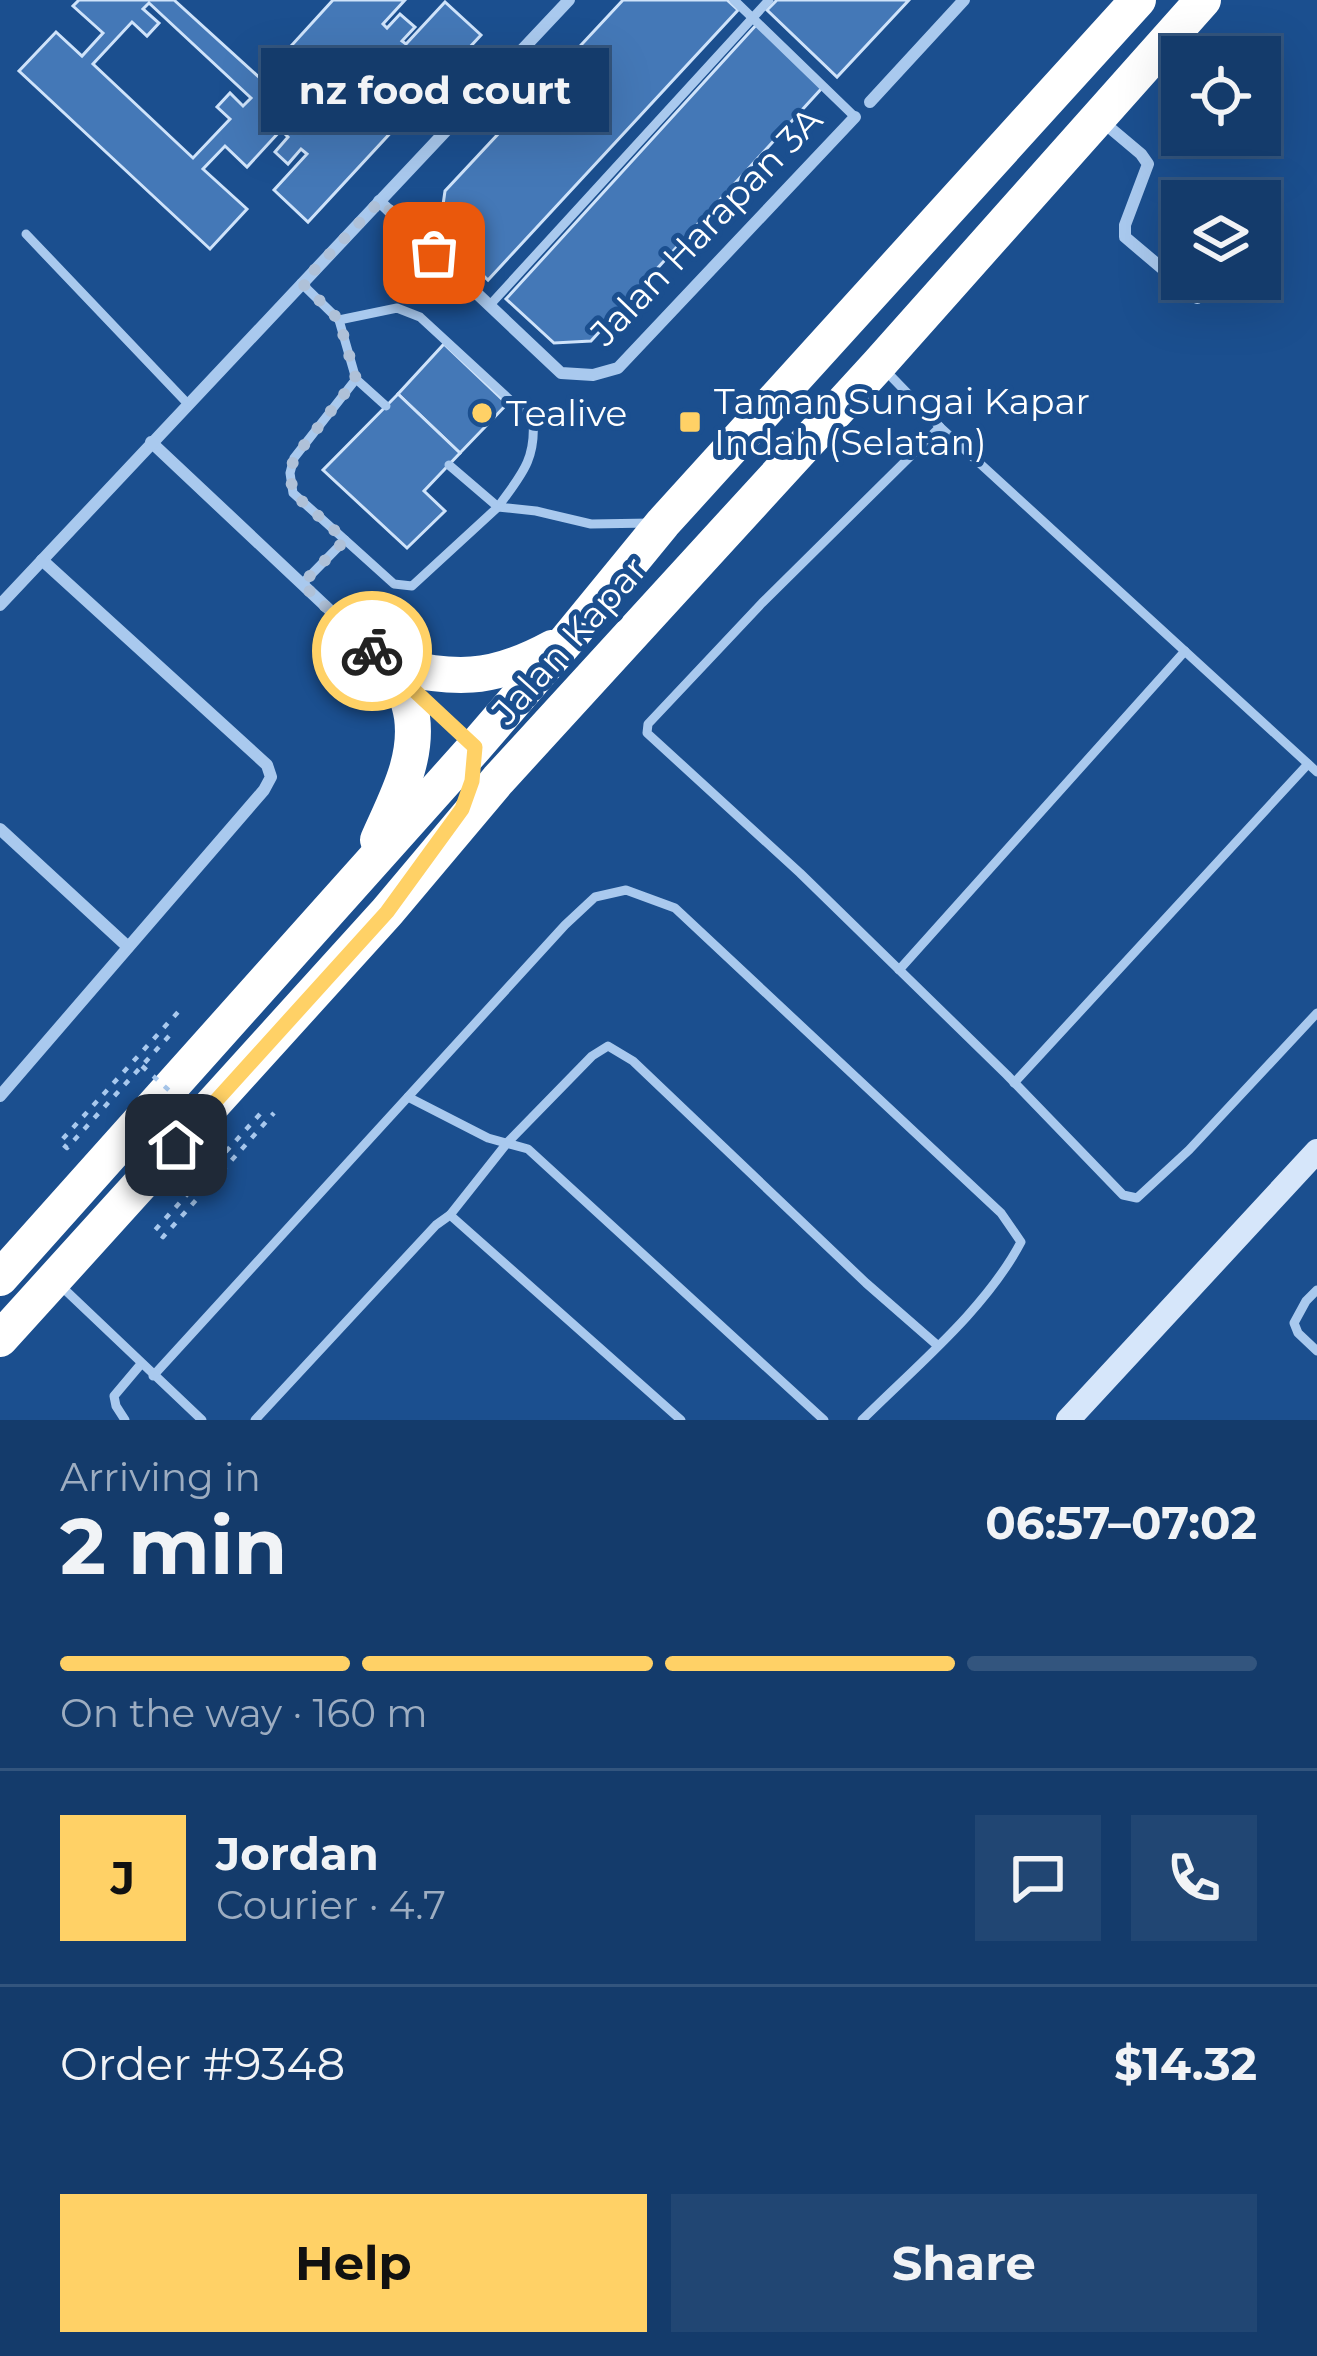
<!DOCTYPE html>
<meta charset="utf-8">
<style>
:root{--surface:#143b6b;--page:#214673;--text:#f1f3f6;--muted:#9dadc1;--line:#33557e;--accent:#ffd166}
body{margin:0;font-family:Montserrat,sans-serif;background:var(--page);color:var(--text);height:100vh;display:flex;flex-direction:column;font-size:45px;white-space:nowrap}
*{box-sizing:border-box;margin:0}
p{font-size:39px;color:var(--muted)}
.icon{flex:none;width:66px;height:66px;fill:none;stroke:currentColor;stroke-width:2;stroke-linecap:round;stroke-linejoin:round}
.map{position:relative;height:1420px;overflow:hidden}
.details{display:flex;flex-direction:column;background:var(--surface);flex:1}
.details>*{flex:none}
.controls{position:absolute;left:1161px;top:36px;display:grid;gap:24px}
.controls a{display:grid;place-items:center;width:120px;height:120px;border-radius:0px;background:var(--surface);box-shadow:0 12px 48px #0002,0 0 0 3px var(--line);font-size:60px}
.pin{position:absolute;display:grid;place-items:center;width:102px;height:102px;color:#fff;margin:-51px;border-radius:24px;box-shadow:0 6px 18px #0006}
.courier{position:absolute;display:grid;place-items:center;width:120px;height:120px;margin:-60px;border:9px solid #ffd166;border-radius:50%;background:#fff;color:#222;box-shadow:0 3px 15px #0007}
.bubble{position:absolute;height:84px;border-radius:0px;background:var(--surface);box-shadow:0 12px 48px #0002,0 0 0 3px var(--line);font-size:39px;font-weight:700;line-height:84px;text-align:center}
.overview em{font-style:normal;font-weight:700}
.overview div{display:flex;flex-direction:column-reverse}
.overview{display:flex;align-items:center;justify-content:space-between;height:204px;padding:0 60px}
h1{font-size:78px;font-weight:700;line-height:90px}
.bar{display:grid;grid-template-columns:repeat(4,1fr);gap:18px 12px;align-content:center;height:144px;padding:0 60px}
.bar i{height:15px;border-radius:9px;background:var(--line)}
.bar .current{background:var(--accent)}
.bar p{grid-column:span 4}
.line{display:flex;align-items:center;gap:30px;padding:0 60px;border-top:3px solid var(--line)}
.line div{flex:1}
.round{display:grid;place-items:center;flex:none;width:126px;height:126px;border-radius:0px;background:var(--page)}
.button{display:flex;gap:24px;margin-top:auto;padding:24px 60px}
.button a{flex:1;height:138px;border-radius:0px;background:var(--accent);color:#111;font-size:48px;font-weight:700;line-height:138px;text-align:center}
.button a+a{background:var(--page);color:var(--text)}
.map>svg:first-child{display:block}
.building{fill:#4478b7;stroke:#cfe3fa;stroke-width:3;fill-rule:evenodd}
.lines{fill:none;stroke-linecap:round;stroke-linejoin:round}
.path{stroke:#a9c9ee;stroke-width:4.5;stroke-dasharray:6 9;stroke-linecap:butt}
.lane{stroke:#a9c9ee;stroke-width:9}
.street{stroke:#a9c9ee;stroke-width:12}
.secondary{stroke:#d6e6fa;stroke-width:24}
.highway{stroke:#fff;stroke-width:36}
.path-bridge{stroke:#a9c9ee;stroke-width:4.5;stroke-dasharray:6 9;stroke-linecap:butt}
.done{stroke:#afc1d8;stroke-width:12;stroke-dasharray:0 21.6}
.route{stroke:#ffd166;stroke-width:15}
.poi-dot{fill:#ffd166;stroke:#1b4f8f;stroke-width:4.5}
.labels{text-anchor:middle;stroke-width:10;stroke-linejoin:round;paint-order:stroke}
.street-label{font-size:36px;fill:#fff;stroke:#1b4f8f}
.poi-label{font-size:36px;fill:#fff;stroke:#1b4f8f;text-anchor:start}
</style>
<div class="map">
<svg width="1317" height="1420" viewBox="0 0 1317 1420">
<rect width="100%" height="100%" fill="#1b4f8f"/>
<g class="building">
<path d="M79,0H174L261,79L333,0H405L383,24L387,28L400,14L415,27L402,41L406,44L445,2L481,35L308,222L274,190L307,154L301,149L288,164L275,152L288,137L281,130L247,167L225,146L203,169L247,209L210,249L19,71L56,32L82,56L103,33L73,6ZM149,3L251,98L243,106L230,93L217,107L230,119L193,158L93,64L132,22L147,36L159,23L143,9Z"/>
<path d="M623,0H727L738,10L488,280L439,233L445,191Z"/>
<path d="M777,0H909L837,77L767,10Z"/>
<path d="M758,23L822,88L591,341L554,343L506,299Z"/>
<path d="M444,344L507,404L460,453L398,394Z"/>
<path d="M398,394L460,453L424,491L445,511L407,548L323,470Z"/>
</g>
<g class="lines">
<g class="path">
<path d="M169,1036L67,1148L60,1142L179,1011"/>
<path d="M260,1114L155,1230L163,1237L274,1113"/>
</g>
<g class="lane">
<path d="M734,0L855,117"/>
<path d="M26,234L187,403"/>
<path d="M301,283L339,320L397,308L420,317L533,421C536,461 520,476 498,507L536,511L591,524L651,523"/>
<path d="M489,306L769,0"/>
<path d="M339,320L356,379L294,458L290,473L293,493L394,584L412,586L498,507L449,465"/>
<path d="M883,368L940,427L1317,772"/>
<path d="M356,379L386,406"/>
<path d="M940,427L762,603L648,724L647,733L800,873L1007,1075L1123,1195L1137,1198L1189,1150L1317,1013"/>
<path d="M302,584L345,540"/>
<path d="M899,970L1185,651"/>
<path d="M1014,1083L1308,764"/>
<path d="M408,1097L488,1138L528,1149L824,1420"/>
<path d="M450,1215L507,1143L592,1056L608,1046L633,1061L866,1283L937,1345"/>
<path d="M62,1287L202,1420"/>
<path d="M1317,1290L1306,1301L1294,1323L1298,1333L1317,1351"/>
<path d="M153,1376L565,925L595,897L626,890L675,908L1001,1213L1021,1242C985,1310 916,1366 862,1420"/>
<path d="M125,1420L116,1406L114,1396L141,1364"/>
<path d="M255,1420L436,1225L450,1215L681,1420"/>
</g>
<g class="street">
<path d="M870,102L964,0"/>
<path d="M1103,122L1141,154L1148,164L1125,225V237L1197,298"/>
<path d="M379,201L561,373L593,375L618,368L855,117"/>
<path d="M151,442L386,663"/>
<path d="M0,605L569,0"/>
<path d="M418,694L473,745"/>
<path d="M0,829L128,947"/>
<path d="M0,1096L264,790L271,777L267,765L42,560"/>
</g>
<path class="secondary" d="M1068,1420L1317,1151"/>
<g class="highway">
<path d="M388,665C456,679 489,682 552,648"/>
<path d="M378,840C395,801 418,761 412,717C410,704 405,691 402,679"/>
<path d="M0,1278L475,747L568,639L663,523L1138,0"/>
<path d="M0,1339L387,912L498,780L879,364L1203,0"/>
</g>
<path class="path-bridge" d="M142,1066L231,1146"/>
</g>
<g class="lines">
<path class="done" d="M372,651L302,584L345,540L293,493L290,473L294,458L356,379L339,320L302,283L380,201L434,253"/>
<path class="route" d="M176,1145L387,912L462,809L472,781L475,747L372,651"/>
</g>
<g class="poi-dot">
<circle cx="482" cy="413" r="12"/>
<rect x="678" y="410" width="24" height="24" rx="6"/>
</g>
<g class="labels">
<g class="street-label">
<text transform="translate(706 226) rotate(-46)" y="13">Jalan Harapan 3A</text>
<text transform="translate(569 640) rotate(-48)" y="13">Jalan Kapar</text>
</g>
<g class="poi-label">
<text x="714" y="414">Taman Sungai Kapar<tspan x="714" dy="41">Indah (Selatan)</tspan></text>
<text x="506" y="426">Tealive</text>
</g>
</g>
</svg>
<div class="controls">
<a><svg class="icon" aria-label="locate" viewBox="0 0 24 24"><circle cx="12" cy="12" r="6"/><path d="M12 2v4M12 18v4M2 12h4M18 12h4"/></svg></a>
<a><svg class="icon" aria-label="layers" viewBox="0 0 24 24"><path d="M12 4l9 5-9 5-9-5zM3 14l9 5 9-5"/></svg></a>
</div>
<div class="pin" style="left:434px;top:253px;background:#ea580c"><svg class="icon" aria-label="bag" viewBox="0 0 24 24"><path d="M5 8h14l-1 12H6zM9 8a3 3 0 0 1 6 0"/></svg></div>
<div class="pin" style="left:176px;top:1145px;background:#1f2937"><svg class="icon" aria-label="home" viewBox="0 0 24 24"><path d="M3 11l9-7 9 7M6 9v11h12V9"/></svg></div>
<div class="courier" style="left:372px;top:651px"><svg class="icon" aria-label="bike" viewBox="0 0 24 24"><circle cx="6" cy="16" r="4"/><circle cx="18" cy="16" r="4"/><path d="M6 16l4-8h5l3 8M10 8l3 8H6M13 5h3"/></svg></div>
<div class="bubble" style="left:261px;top:48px;width:348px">nz food court</div>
</div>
<section class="details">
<div class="overview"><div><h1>2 min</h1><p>Arriving in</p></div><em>06:57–07:02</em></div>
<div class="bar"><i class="current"></i><i class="current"></i><i class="current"></i><i></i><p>On the way · 160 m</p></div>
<div class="line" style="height:216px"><b class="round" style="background:var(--accent);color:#111">J</b><div><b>Jordan</b><p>Courier · 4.7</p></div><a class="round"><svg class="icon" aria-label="chat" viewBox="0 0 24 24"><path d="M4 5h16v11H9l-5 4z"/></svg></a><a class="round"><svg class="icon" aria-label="phone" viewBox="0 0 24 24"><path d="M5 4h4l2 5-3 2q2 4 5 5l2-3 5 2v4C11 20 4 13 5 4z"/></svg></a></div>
<div class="line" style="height:156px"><div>Order #9348</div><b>$14.32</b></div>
<div class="button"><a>Help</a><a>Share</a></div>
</section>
